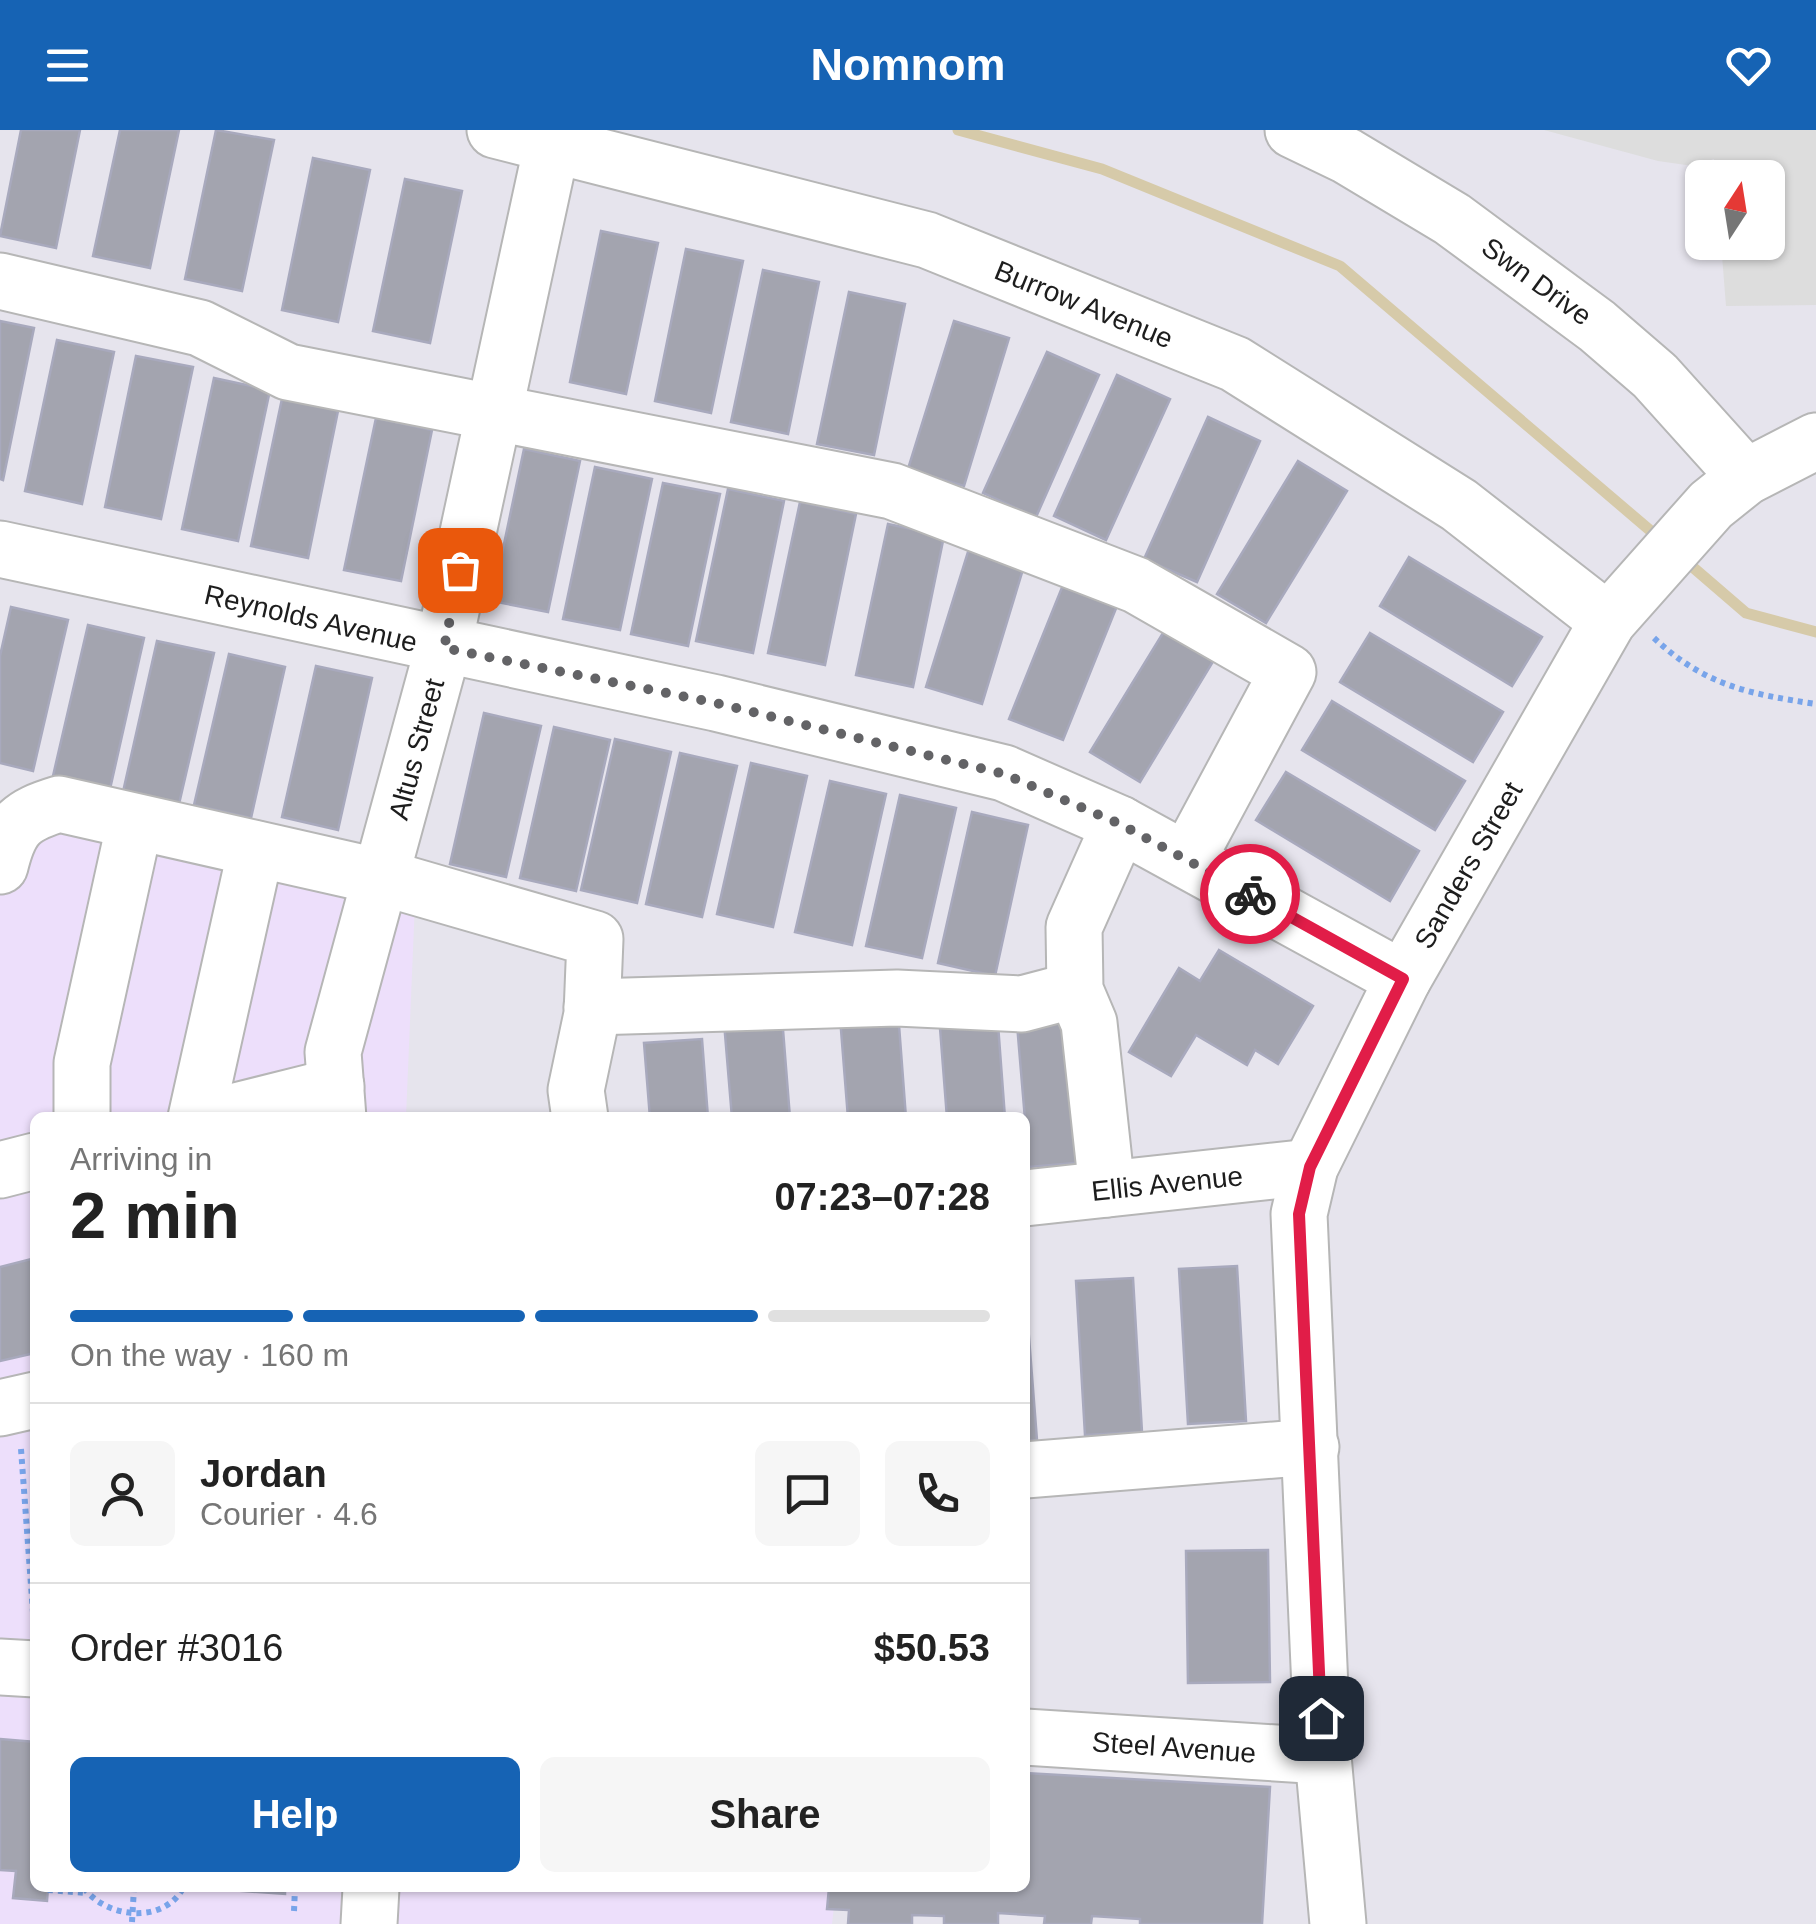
<!DOCTYPE html>
<meta charset="utf-8">
<style>
:root{--surface:#fff;--page:#f6f6f6;--text:#222;--muted:#767676;--line:#e0e0e0;--accent:#1663b4}
body{margin:0;font-family:Arial,sans-serif;background:var(--page);color:var(--text);height:100vh;display:flex;flex-direction:column;font-size:38px;white-space:nowrap}
*{box-sizing:border-box;margin:0}
p{font-size:32px;color:var(--muted)}
.icon{flex:none;width:55px;height:55px;fill:none;stroke:currentColor;stroke-width:2;stroke-linecap:round;stroke-linejoin:round}
.map{position:relative;flex:1;overflow:hidden}
.details{position:absolute;left:30px;top:982px;width:1000px;height:780px;display:flex;flex-direction:column;background:var(--surface);border-radius:15px;box-shadow:0 2px 8px #0004}
.details>*{flex:none}
.needle{width:65px;rotate:12deg}
.fabs{position:absolute;left:1685px;top:30px;display:grid;gap:20px}
.fabs a{display:grid;place-items:center;width:100px;height:100px;border-radius:15px;background:var(--surface);box-shadow:0 2px 8px #0004;font-size:50px}
.pin{position:absolute;display:grid;place-items:center;width:85px;height:85px;color:#fff;margin:-42px;border-radius:20px;box-shadow:0 5px 15px #0006}
.courier{position:absolute;display:grid;place-items:center;width:100px;height:100px;margin:-50px;border:8px solid #e11d48;border-radius:50%;background:#fff;color:#222;box-shadow:0 2px 12px #0007}
.headline em{font-style:normal;font-weight:700}
.headline div{display:flex;flex-direction:column-reverse}
.headline{display:flex;align-items:center;justify-content:space-between;height:170px;padding:0 40px}
h1{font-size:65px;font-weight:700;line-height:75px}
.bar{display:grid;grid-template-columns:repeat(4,1fr);gap:15px 10px;align-content:center;height:120px;padding:0 40px}
.bar i{height:12px;border-radius:8px;background:var(--line)}
.bar .selected{background:var(--accent)}
.bar p{grid-column:span 4}
.line{display:flex;align-items:center;gap:25px;padding:0 40px;border-top:2px solid var(--line)}
.line div{flex:1}
.round{display:grid;place-items:center;flex:none;width:105px;height:105px;border-radius:15px;background:var(--page)}
.cta{display:flex;gap:20px;margin-top:auto;padding:20px 40px}
.cta a{flex:1;height:115px;border-radius:15px;background:var(--accent);color:#fff;font-size:40px;font-weight:700;line-height:115px;text-align:center}
.cta a+a{background:var(--page);color:var(--text)}
header{display:flex;justify-content:space-between;align-items:center;height:130px;padding:0 40px;background:var(--accent);color:#fff;font-size:45px;font-weight:700}
.map>svg:first-child{display:block}
.education{fill:#eddffb}
.parking{fill:#ddd}
.lines{fill:none;stroke-linecap:round;stroke-linejoin:round}
.stream{stroke:#d6caa9;stroke-width:11}
.building{fill:#a3a4af;stroke:#a8a9bd;stroke-width:2.5}
.minor-casing{stroke:#b6b6b6;stroke-width:59}
.path{stroke:#78a4ea;stroke-width:6;stroke-dasharray:5 5;stroke-linecap:butt}
.minor{stroke:#fff;stroke-width:55}
.done{stroke:#636366;stroke-width:10;stroke-dasharray:0 18}
.route{stroke:#e11d48;stroke-width:12}
.labels{text-anchor:middle;stroke-width:9;stroke-linejoin:round;paint-order:stroke}
.street-label{font-size:28px;fill:#1d1d1d;stroke:#fff}
</style>
<header><svg class="icon" aria-label="menu" viewBox="0 0 24 24"><path d="M4 6h16M4 12h16M4 18h16"/></svg>Nomnom<svg class="icon" aria-label="heart" viewBox="0 0 24 24"><path d="M12 20l-8-8c-3-5 5-10 8-4 3-6 11-1 8 4z"/></svg></header>
<div class="map">
<svg width="1816" height="1794" viewBox="0 0 1816 1794">
<rect width="100%" height="100%" fill="#e6e4ed"/>
<path class="education" d="M0,691L415,772L406,987L35,988V1758H836L832,1794H0Z"/>
<path class="parking" d="M1544,0H1816V175L1726,176L1721,113L1768,112V48L1716,47L1714,29L1693,36L1658,31Z"/>
<g class="lines">
<g class="stream">
<path d="M958,0L1102,39L1340,136L1659,408"/>
<path d="M1681,427L1746,483L1816,502"/>
</g>
</g>
<g class="building">
<path d="M21,0H80L56,118L0,106Z"/>
<path d="M120,0H179L150,138L93,126Z"/>
<path d="M216,0L274,10L242,161L185,149Z"/>
<path d="M313,28L370,40L338,192L282,180Z"/>
<path d="M405,49L462,61L430,213L373,201Z"/>
<path d="M601,101L658,113L626,264L570,252Z"/>
<path d="M686,119L743,131L711,283L655,271Z"/>
<path d="M763,140L819,152L788,304L731,292Z"/>
<path d="M849,162L905,174L874,325L817,314Z"/>
<path d="M0,191L34,198L3,350L0,349Z"/>
<path d="M954,191L1009,208L964,356L908,339Z"/>
<path d="M57,210L114,222L82,374L25,361Z"/>
<path d="M1047,222L1099,245L1036,387L983,363Z"/>
<path d="M136,226L193,237L161,389L105,377Z"/>
<path d="M1117,245L1170,269L1106,410L1054,386Z"/>
<path d="M214,248L270,260L238,411L182,399Z"/>
<path d="M283,264L339,276L308,428L251,416Z"/>
<path d="M1208,287L1260,311L1197,452L1144,429Z"/>
<path d="M376,288L432,300L401,451L344,440Z"/>
<path d="M524,319L580,331L548,482L492,471Z"/>
<path d="M1298,331L1347,361L1266,493L1217,464Z"/>
<path d="M595,337L652,349L620,500L563,489Z"/>
<path d="M663,353L720,364L688,516L631,504Z"/>
<path d="M728,359L784,371L753,523L696,511Z"/>
<path d="M800,372L856,384L825,535L768,523Z"/>
<path d="M888,394L944,406L913,557L856,545Z"/>
<path d="M972,409L1027,426L982,574L926,557Z"/>
<path d="M1409,427L1542,507L1512,556L1380,476Z"/>
<path d="M1067,445L1121,466L1063,610L1009,589Z"/>
<path d="M11,477L68,490L33,641L0,633V526Z"/>
<path d="M1171,490L1220,520L1140,652L1090,622Z"/>
<path d="M88,495L144,508L110,659L53,646Z"/>
<path d="M1370,503L1503,582L1473,632L1340,552Z"/>
<path d="M157,511L214,523L179,674L123,662Z"/>
<path d="M229,524L285,537L251,688L194,675Z"/>
<path d="M316,536L372,548L338,700L282,687Z"/>
<path d="M1332,571L1465,651L1435,700L1302,620Z"/>
<path d="M484,583L541,596L506,747L450,734Z"/>
<path d="M554,597L610,610L576,761L520,748Z"/>
<path d="M615,609L671,622L637,773L581,760Z"/>
<path d="M680,623L737,636L702,787L646,774Z"/>
<path d="M751,633L807,646L773,797L717,784Z"/>
<path d="M1286,642L1419,721L1390,771L1256,690Z"/>
<path d="M830,651L886,664L852,815L795,802Z"/>
<path d="M900,665L956,678L922,828L866,816Z"/>
<path d="M972,682L1028,695L995,846L938,833Z"/>
<path d="M1219,820L1313,876L1278,934L1255,920L1247,935L1196,905L1171,946L1129,922L1179,838L1200,851Z"/>
<path d="M1074,878L1086,1032L1029,1037L1016,882Z"/>
<path d="M997,881L1005,988H947L939,885Z"/>
<path d="M898,882L906,988H848L840,887Z"/>
<path d="M782,887L790,988H732L724,892Z"/>
<path d="M702,909L708,988H650L644,913Z"/>
<path d="M35,1128V1223L0,1231V1137Z"/>
<path d="M1237,1136L1246,1291L1188,1294L1179,1139Z"/>
<path d="M1133,1148L1142,1302L1085,1305L1076,1151Z"/>
<path d="M1025,1156L1037,1310L1025,1311Z"/>
<path d="M1268,1420L1270,1552L1188,1553L1186,1421Z"/>
<path d="M0,1609L35,1612V1758H48L47,1771L13,1768L16,1741L0,1740Z"/>
<path d="M1025,1643L1270,1657L1262,1794H1140V1789L1092,1786L1091,1794H1044L1045,1786L998,1783V1794H944V1786L912,1785V1794H848L849,1780L827,1779L829,1758H1025Z"/>
<path d="M202,1758H285V1764Z"/>
</g>
<g class="lines">
<g class="minor-casing">
<g id="minor">
<path d="M495,0L927,110L1235,234L1459,375L1608,491"/>
<path d="M1293,0L1347,26L1452,89L1597,196L1655,246L1746,347"/>
<path d="M0,151L200,198L288,242L892,361L1136,455L1288,542L1187,730"/>
<path d="M0,419L716,573L1004,643L1120,694L1403,849"/>
<path d="M0,736C10,695 20,686 59,674L381,747L595,809L592,884L576,960L580,988"/>
<path d="M592,877L897,868L1022,874L1075,860"/>
<path d="M82,988V933L135,692"/>
<path d="M196,988L256,719"/>
<path d="M208,988L336,956"/>
<path d="M338,988L333,922L443,518L552,15"/>
<path d="M0,1040L35,1031"/>
<path d="M1107,1059L1089,893L1075,860L1074,797L1120,694"/>
<path d="M1025,1068L1310,1037"/>
<path d="M0,1278L35,1270"/>
<path d="M1025,1340L1311,1317"/>
<path d="M0,1537L35,1539"/>
<path d="M1025,1607L1323,1626"/>
<path d="M369,1794L371,1758"/>
<path d="M1338,1794L1323,1626L1299,1084L1310,1037L1403,849L1608,491L1711,375L1746,347L1816,311"/>
</g>
</g>
<g class="path">
<path d="M1654,508C1705,556 1750,564 1816,574"/>
<path d="M21,1319L34,1496"/>
<path d="M84,1758C107,1789 164,1794 183,1758"/>
<path d="M48,1760L87,1763"/>
<path d="M294,1781L295,1758"/>
<path d="M132,1792L134,1758"/>
</g>
<use href="#minor" class="minor"/>
</g>
<g class="lines">
<path class="done" d="M460,440L444,518L716,573L1004,644L1120,694L1250,764"/>
<path class="route" d="M1250,764L1403,849L1310,1037L1299,1084L1321,1588"/>
</g>
<g class="labels">
<g class="street-label">
<text transform="translate(1537 151) rotate(36)" y="10">Swn Drive</text>
<text transform="translate(1084 174) rotate(22)" y="10">Burrow Avenue</text>
<text transform="translate(311 488) rotate(13)" y="10">Reynolds Avenue</text>
<text transform="translate(416 619) rotate(-75)" y="10">Altus Street</text>
<text transform="translate(1468 735) rotate(-60)" y="10">Sanders Street</text>
<text transform="translate(1167 1053) rotate(-6)" y="10">Ellis Avenue</text>
<text transform="translate(1174 1617) rotate(4)" y="10">Steel Avenue</text>
</g>
</g>
</svg>
<div class="fabs">
<a><svg class="needle" viewBox="-14 -14 28 28"><path d="M0-13l5 13h-10z" fill="#e53935"/><path d="M0 13l5-13h-10z" fill="#767676"/></svg></a>
</div>
<div class="pin" style="left:460px;top:440px;background:#ea580c"><svg class="icon" aria-label="bag" viewBox="0 0 24 24"><path d="M5 8h14l-1 12H6zM9 8a3 3 0 0 1 6 0"/></svg></div>
<div class="pin" style="left:1321px;top:1588px;background:#1f2937"><svg class="icon" aria-label="home" viewBox="0 0 24 24"><path d="M3 11l9-7 9 7M6 9v11h12V9"/></svg></div>
<div class="courier" style="left:1250px;top:764px"><svg class="icon" aria-label="bike" viewBox="0 0 24 24"><circle cx="6" cy="16" r="4"/><circle cx="18" cy="16" r="4"/><path d="M6 16l4-8h5l3 8M10 8l3 8H6M13 5h3"/></svg></div>
<section class="details">
<div class="headline"><div><h1>2 min</h1><p>Arriving in</p></div><em>07:23–07:28</em></div>
<div class="bar"><i class="selected"></i><i class="selected"></i><i class="selected"></i><i></i><p>On the way · 160 m</p></div>
<div class="line" style="height:180px"><a class="round"><svg class="icon" aria-label="person" viewBox="0 0 24 24"><circle cx="12" cy="8" r="4"/><path d="M4 21q1-7 8-7t8 7"/></svg></a><div><b>Jordan</b><p>Courier · 4.6</p></div><a class="round"><svg class="icon" aria-label="chat" viewBox="0 0 24 24"><path d="M4 5h16v11H9l-5 4z"/></svg></a><a class="round"><svg class="icon" aria-label="phone" viewBox="0 0 24 24"><path d="M5 4h4l2 5-3 2q2 4 5 5l2-3 5 2v4C11 20 4 13 5 4z"/></svg></a></div>
<div class="line" style="height:130px"><div>Order #3016</div><b>$50.53</b></div>
<div class="cta"><a>Help</a><a>Share</a></div>
</section>
</div>
